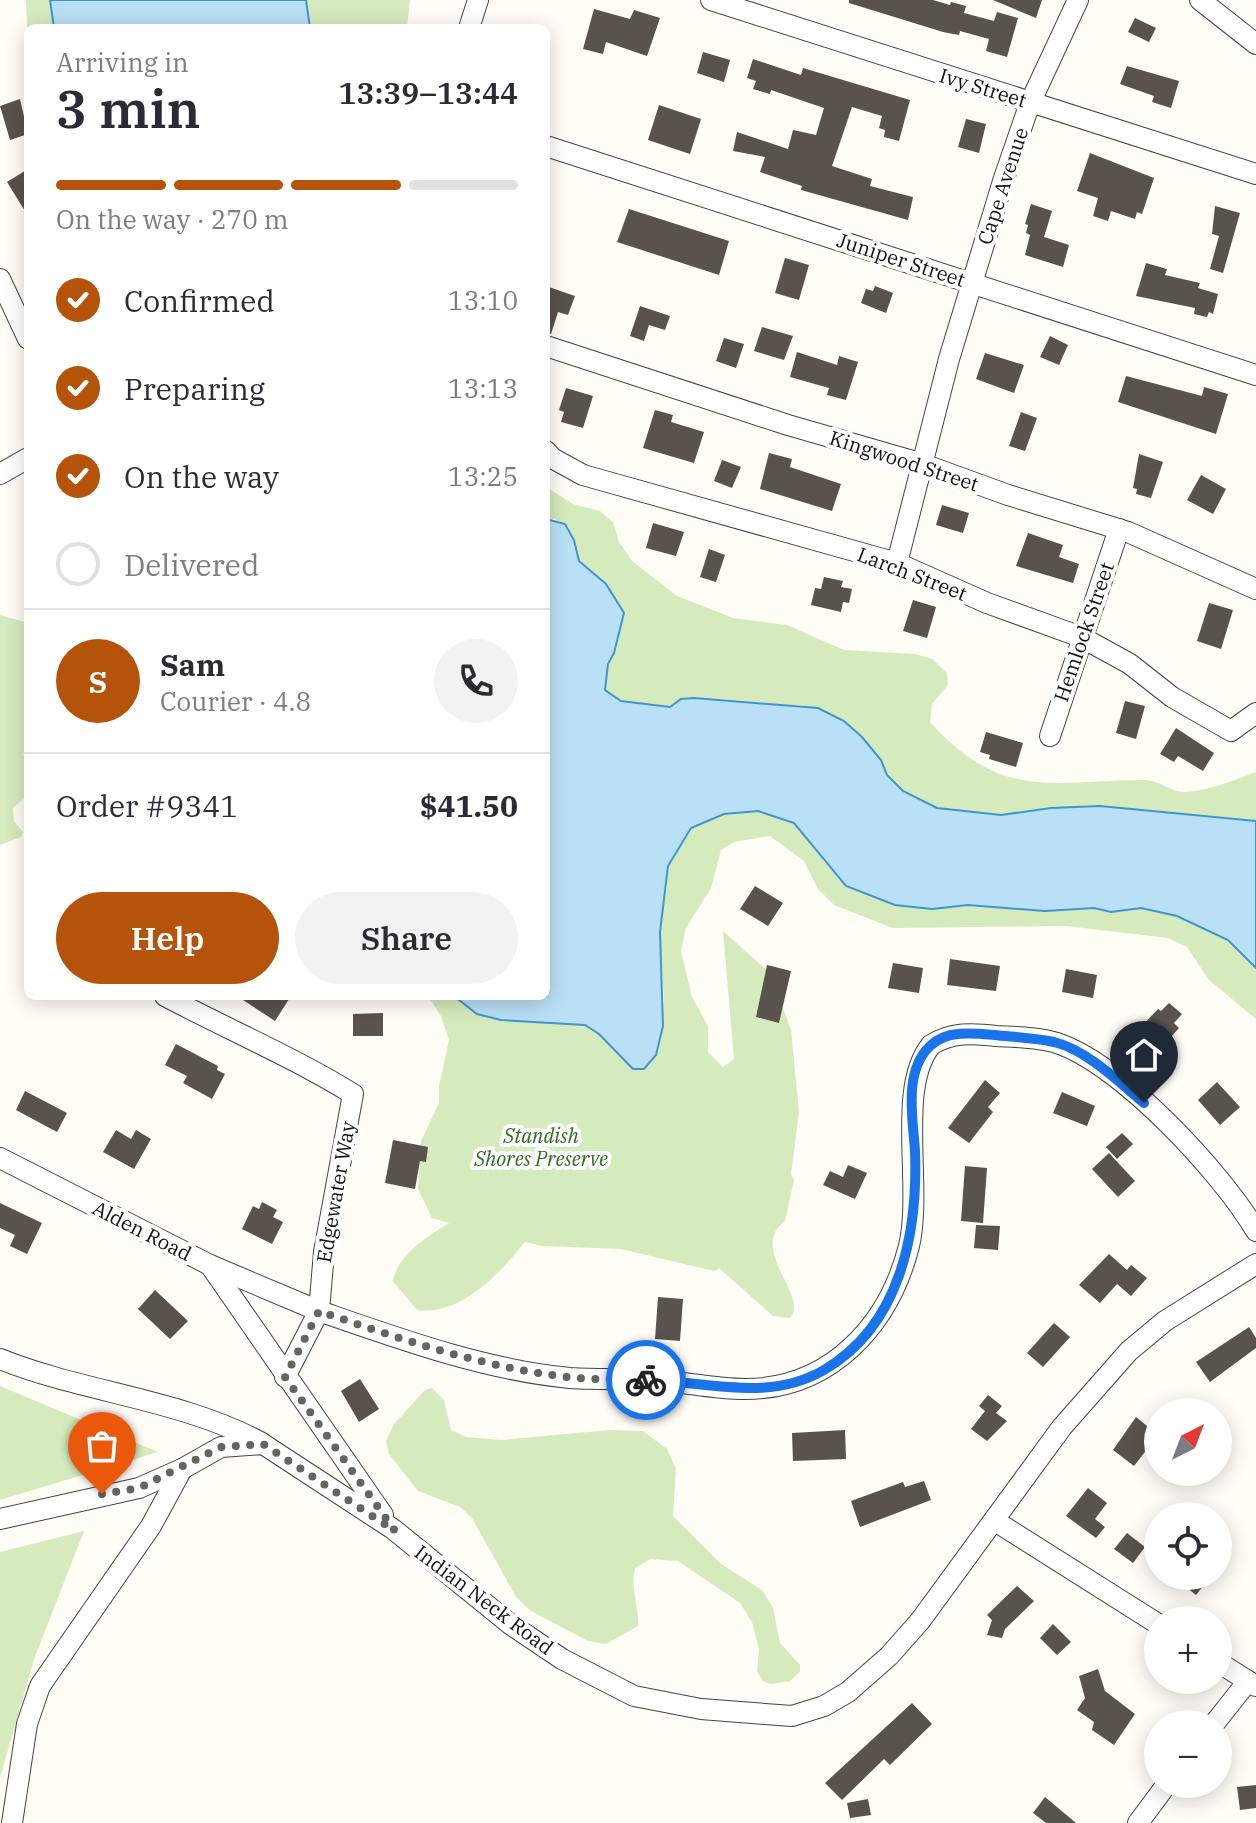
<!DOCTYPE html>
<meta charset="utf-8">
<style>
:root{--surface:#fff;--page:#f2f2f3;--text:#2b2b33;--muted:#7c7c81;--line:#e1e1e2;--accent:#b45309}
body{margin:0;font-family:"IBM Plex Serif",serif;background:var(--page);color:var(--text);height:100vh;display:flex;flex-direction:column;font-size:30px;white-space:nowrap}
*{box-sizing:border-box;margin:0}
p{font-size:26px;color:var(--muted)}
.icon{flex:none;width:44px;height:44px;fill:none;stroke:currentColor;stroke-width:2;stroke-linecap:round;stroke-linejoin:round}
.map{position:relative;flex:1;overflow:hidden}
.sheet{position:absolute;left:24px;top:24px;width:526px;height:976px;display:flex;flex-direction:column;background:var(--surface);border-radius:12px;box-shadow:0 4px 20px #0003}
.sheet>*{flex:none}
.needle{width:52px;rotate:42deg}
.fabs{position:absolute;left:1144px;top:1398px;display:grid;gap:16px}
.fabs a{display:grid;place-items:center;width:88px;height:88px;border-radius:50%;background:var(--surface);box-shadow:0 4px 20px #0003;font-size:40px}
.pin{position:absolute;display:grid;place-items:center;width:68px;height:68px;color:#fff;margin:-82px -34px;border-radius:50% 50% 50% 0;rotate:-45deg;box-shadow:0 0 8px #0007}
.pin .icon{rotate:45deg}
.courier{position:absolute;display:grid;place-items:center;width:80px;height:80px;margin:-40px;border:6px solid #1a73e8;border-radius:50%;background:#fff;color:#222;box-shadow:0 2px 10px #0007}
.head em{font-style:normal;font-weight:600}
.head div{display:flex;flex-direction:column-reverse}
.head{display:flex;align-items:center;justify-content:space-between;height:136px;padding:0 32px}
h1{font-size:52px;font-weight:600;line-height:60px}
.bar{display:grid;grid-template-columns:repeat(4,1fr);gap:12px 8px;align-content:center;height:96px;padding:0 32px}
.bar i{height:10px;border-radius:6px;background:var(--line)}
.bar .selected{background:var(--accent)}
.bar p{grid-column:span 4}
.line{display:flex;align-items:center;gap:20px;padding:0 32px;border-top:2px solid var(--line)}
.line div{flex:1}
.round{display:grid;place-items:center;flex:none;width:84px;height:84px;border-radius:42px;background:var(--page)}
ol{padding:0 32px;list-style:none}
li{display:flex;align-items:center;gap:24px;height:88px}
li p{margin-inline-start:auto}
li .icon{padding:8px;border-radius:50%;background:var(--accent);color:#fff;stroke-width:4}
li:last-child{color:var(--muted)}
li i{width:44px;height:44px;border:4px solid var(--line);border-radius:50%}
.button{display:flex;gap:16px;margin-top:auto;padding:16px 32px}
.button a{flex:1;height:92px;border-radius:48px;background:var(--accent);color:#fff;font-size:32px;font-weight:600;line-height:92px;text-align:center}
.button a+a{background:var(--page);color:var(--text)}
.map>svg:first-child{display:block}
.green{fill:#d5ebbd}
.water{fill:#b9e0f7;stroke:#3f96cf;stroke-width:2}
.building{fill:#5a524d}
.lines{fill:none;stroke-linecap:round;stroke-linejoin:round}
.minor-casing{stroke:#444;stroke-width:22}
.minor{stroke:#fff;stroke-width:20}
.done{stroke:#646461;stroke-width:8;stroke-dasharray:0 14.4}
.route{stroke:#1a73e8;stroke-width:10}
.labels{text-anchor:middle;stroke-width:8;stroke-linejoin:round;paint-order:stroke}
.street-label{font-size:20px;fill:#111;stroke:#fff}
.park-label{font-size:20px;font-style:italic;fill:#2f6b1f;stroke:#fff}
</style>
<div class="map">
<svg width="1256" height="1823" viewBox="0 0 1256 1823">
<rect width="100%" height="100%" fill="#fffdf5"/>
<g class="green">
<path d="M26,0H50L54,28H28V46Z"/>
<path d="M306,0H410L407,28H310Z"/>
<path d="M546,487L573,504L600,511L613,522L619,542L632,561L677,596L733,618L787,625L844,650L915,654L932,659L947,673L948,685L932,704L930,722C1001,801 1050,781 1144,780C1160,780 1170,792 1185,792C1207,791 1236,780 1256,772V821L1100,806L1051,808L1001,815L937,808L903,791L887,775L881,760L803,705C769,708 698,688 670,707L621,701L605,690L608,664L614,653L606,584L579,561L574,540L555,519H546Z"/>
<path d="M0,615L28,623V752L23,754L28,763V795L13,808L14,821L23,832L21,837L0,845Z"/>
<path d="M758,811L794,823L814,842L824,862L932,909L968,905L1045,911L1094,908L1112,912L1141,908L1177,916L1228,940L1256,968V1019L1209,980L1187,947L1168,938L1067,926L893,928L834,905L818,889L804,861L770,836L734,842L721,850L711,888L686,928L681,951L692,997L708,1026V1052L723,1067L734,1059L723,931L770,973L791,1030L799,1111L791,1174L794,1180L785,1221C747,1249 810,1296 790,1318L773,1316L719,1268L714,1271L621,1249L542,1246L525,1242C500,1273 461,1316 417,1310L393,1281C398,1254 427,1237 449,1223L432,1218L418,1189L421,1141L439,1103V1086L449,1040L441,1016L428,996H454L477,1014L585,1025L599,1034L633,1069L664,1002L660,932L668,866L673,853L691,828L708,819L724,814Z"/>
<path d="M0,1386L158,1452L0,1500Z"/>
<path d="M432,1388L444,1400L451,1430L466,1437L501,1440L610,1430L643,1431L667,1449L676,1469L673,1516L721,1564L762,1590L773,1608L780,1643L800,1665V1672L790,1681L771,1684L763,1681L757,1671L759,1649L752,1622L740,1603L678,1561L650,1559L635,1568C630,1588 639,1606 638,1626L606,1644L588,1641L531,1611L516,1597L472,1518L460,1507L418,1491L389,1454L386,1441L394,1424L425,1390Z"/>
<path d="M84,1531L34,1659L0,1778V1552Z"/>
</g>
<g class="water">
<path d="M50,0H306L310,28H54Z"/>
<path d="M546,519L565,524L574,540L579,561L606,584L624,613L614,653L608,664L605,690L621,701L670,707L681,699L694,698L818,708L844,721L862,737L881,760L887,775L903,791L937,808L1001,815L1051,808L1100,806L1256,821V968L1228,940L1177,916L1141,908L1111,912L1094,908L1045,911L968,905L932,909L895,905L846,886L794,823L758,811L724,814L691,828L668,866L660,932L663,1026L656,1055L644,1069H633L599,1034L585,1025L501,1020L477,1014L454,996H546Z"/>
</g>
<g class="building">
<path d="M849,0H933L950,5L951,2L966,6L964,13L994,21L997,12L1018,18L1007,57L986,51L989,39L960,31L959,35L943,32L849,3Z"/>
<path d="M993,0H1042L1036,18Z"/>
<path d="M594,9L630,19L634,10L660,18L647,56L606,42L603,54L583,49Z"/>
<path d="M1135,18L1156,28L1149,42L1128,32Z"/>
<path d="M703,52L730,60L724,82L697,73Z"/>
<path d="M753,59L801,75L803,68L910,100L899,141L884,137L885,130L879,128L882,116L852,107L832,166L872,179L870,186L913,197L908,220L801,190L802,186L760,172L765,157L733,151L737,132L788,149L793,130L816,135L824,108L771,90L770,94L753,89L756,81L747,78Z"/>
<path d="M1127,66L1179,81L1171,108L1152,102L1154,96L1120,84Z"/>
<path d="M20,99L28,134L10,140L0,106Z"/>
<path d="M659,105L701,119L690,154L648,140Z"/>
<path d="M966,119L986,124L979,153L958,147Z"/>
<path d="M1090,153L1154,178L1142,214L1137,212L1135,219L1111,211L1108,221L1093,216L1098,198L1077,191Z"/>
<path d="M28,169V216L7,182Z"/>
<path d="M1031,204L1052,211L1044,237L1069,245L1063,267L1025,255L1030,235L1026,233L1028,225L1025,224Z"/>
<path d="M1215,206L1240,213L1223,273L1210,269L1219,236L1212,234Z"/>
<path d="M629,209L729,241L719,275L617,242Z"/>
<path d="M785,258L809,265L799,300L775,293Z"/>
<path d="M1146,263L1167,269L1165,275L1200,283L1198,288L1218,294L1213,314L1209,312L1207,317L1194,314L1195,308L1136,296Z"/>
<path d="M546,286L575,296L568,315L558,312L551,334L546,333Z"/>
<path d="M875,286L893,293L886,313L861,303L866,289L873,291Z"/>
<path d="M640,306L670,316L665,330L649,325L644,341L630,336Z"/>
<path d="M762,327L793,336L784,360L754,351Z"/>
<path d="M1050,336L1068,345L1059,365L1040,357Z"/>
<path d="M724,338L744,344L736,368L716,361Z"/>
<path d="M797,352L837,365L839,356L858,362L846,400L827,395L829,388L790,377Z"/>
<path d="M985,353L1024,365L1014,393L976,379Z"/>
<path d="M1126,376L1202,396L1204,387L1228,394L1216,434L1118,402Z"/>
<path d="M566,388L593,396L583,428L561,422L564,412L559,410Z"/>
<path d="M655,410L673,415L671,422L704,432L694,463L643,448Z"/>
<path d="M1021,412L1037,418L1025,451L1009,446Z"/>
<path d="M769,453L792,459L790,467L841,484L832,511L760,489Z"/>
<path d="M1139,454L1163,462L1151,498L1136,494L1137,489L1133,488Z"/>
<path d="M722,460L741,467L732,488L714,481Z"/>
<path d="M1201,475L1226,489L1213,514L1187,500Z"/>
<path d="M942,505L969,513L963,533L936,525Z"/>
<path d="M653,523L684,532L676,556L646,548Z"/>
<path d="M1028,533L1063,545L1059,557L1079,564L1073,583L1016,566Z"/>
<path d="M709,549L725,555L716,582L700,577Z"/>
<path d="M824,577L843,581L841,587L852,589L849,603L843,602L841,612L811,605L815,588L821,589Z"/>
<path d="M913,600L936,607L927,638L903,631Z"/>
<path d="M1209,603L1233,610L1221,649L1197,641Z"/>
<path d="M1125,701L1145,706L1136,739L1116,733Z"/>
<path d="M1176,728L1214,753L1203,771L1178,756L1174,762L1160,754Z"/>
<path d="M986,732L1023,743L1016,767L989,759L990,755L980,752Z"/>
<path d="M755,886L783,903L768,926L740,909Z"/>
<path d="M950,959L1000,966L996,991L947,985Z"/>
<path d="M893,963L923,968L919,993L888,988Z"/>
<path d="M767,965L791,971L779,1023L756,1017Z"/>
<path d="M1066,969L1097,975L1093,998L1062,992Z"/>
<path d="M237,996H291L275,1021Z"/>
<path d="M1169,1003L1182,1014L1174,1023L1179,1028L1162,1047L1140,1028L1158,1009L1161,1011Z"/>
<path d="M383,1013V1036H353V1014Z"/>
<path d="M176,1044L218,1066L217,1070L225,1074L212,1099L183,1083L187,1076L165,1065Z"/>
<path d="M985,1080L1000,1093L988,1107L993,1112L969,1143L948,1128Z"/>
<path d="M1217,1082L1240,1107L1220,1125L1198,1100Z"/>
<path d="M25,1091L67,1113L57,1132L16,1110Z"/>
<path d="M1062,1092L1095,1106L1087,1126L1053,1113Z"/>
<path d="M116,1130L131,1139L136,1130L151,1139L134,1169L103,1152Z"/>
<path d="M1122,1133L1133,1144L1117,1159L1106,1147Z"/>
<path d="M393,1140L428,1147L426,1162L420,1161L415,1189L385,1183Z"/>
<path d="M1109,1153L1135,1181L1118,1197L1092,1169Z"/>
<path d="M848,1165L867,1173L855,1199L823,1185L830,1171L843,1177Z"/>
<path d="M965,1166L987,1168L983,1223L961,1221Z"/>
<path d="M262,1202L277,1210L273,1217L283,1222L272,1244L242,1229L253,1206L259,1209Z"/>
<path d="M0,1203L42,1223L27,1254L10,1246L15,1235L0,1228Z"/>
<path d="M976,1225L1000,1226L998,1250L974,1248Z"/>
<path d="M1109,1254L1127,1270L1131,1265L1147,1278L1131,1296L1117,1284L1100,1303L1079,1285Z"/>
<path d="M155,1290L188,1321L170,1339L138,1309Z"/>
<path d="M658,1297L683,1299L680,1341L655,1339Z"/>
<path d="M1054,1323L1070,1337L1043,1367L1027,1353Z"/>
<path d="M1249,1327L1256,1338V1348L1210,1382L1196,1362Z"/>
<path d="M360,1379L379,1409L359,1422L341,1391Z"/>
<path d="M988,1395L1002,1406L996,1413L1007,1421L987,1441L971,1429L985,1411L979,1406Z"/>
<path d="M1136,1417L1158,1435L1134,1466L1113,1450Z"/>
<path d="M845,1430L846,1459L793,1461L792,1433Z"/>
<path d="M924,1481L931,1500L860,1527L851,1501L903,1482L905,1487Z"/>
<path d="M1088,1488L1107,1503L1095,1519L1105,1527L1096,1538L1066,1516Z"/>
<path d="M1127,1533L1145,1547L1133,1563L1114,1549Z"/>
<path d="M1172,1576H1211L1196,1595Z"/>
<path d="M1017,1586L1034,1601L1005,1629L1002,1638L987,1635L992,1620L987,1615Z"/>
<path d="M1053,1624L1071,1642L1057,1655L1040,1638Z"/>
<path d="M1098,1669L1105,1691L1135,1714L1114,1745L1092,1730L1094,1722L1077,1710L1085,1698L1079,1676Z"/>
<path d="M912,1703L932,1724L890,1765L884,1759L842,1800L825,1783Z"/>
<path d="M1256,1785V1808L1240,1810L1237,1787Z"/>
<path d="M1045,1797L1076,1823H1046L1033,1813Z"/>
<path d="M868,1799L871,1815L850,1818L847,1803Z"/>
</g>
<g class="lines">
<g class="minor-casing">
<g id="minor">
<path d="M711,0L1256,174"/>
<path d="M1200,0L1256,44"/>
<path d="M469,28L478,0"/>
<path d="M546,146L1256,375"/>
<path d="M0,279L28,339"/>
<path d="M546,346L788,425L920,463L1008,495L1128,532L1256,589"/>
<path d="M546,451L552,458L583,475L897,563L987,603L1081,637L1130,664L1172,697L1231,731L1256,713"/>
<path d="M0,474L28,458"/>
<path d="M897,563L949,359L1004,178L1030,103L1078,0"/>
<path d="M1050,736L1119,529"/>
<path d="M165,996C227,1029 293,1057 353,1094L324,1252L319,1311L210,1265"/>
<path d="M0,1158L210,1265L383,1515"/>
<path d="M0,1359C85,1393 181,1399 262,1443"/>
<path d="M285,1377L319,1311C400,1339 485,1370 570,1378C599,1380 627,1378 655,1380C685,1382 715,1389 745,1389C831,1389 889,1325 909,1246C923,1186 896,1088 931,1045C951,1032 973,1033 996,1036C1015,1037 1039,1037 1057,1043C1121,1064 1222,1173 1256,1231"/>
<path d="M0,1519L139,1488L182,1469"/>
<path d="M995,1521L1158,1624"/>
<path d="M1218,1662L1256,1686"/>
<path d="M1214,1724L1248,1681"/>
<path d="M12,1823L27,1724L40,1686L151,1526L182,1469L221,1447L263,1444L393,1529L510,1624L562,1659L634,1696L701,1709L792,1716L824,1706L848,1692L889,1656L920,1621L1062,1427L1129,1351L1165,1321L1256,1264"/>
<path d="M1138,1823L1167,1784"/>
</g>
</g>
<use href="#minor" class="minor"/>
</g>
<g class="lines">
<path class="done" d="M102,1494L139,1488L221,1447L263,1444L395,1531L285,1377L319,1311C400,1339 482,1367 567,1377C593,1380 620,1379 646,1380"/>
<path class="route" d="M646,1380C707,1381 767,1403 824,1370C901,1325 918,1232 915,1151C913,1119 903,1072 930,1046C946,1030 973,1033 994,1035C1013,1037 1035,1038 1054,1042C1087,1050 1119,1082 1144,1103"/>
</g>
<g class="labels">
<g class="street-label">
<text transform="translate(983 88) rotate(17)" y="7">Ivy Street</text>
<text transform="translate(1003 186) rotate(-72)" y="7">Cape Avenue</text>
<text transform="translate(901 260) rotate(18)" y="7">Juniper Street</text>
<text transform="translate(904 461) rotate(18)" y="7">Kingwood Street</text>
<text transform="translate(912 574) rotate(21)" y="7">Larch Street</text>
<text transform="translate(1084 632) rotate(-71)" y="7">Hemlock Street</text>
<text transform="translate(336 1192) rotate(-80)" y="7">Edgewater Way</text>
<text transform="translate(142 1231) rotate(27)" y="7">Alden Road</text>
<text transform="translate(484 1600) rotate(37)" y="7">Indian Neck Road</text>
</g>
<g class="park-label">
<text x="541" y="1143">Standish<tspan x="541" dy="23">Shores Preserve</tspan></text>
</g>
</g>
</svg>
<div class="fabs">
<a><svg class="needle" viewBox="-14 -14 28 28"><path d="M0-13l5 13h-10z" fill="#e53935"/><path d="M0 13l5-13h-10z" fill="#7c7c81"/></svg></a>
<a><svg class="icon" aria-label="locate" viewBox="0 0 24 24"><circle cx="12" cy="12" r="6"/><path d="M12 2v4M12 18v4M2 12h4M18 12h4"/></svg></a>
<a>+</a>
<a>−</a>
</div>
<div class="pin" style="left:102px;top:1494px;background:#ea580c"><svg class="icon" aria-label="bag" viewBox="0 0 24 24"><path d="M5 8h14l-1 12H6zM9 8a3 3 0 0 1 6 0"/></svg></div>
<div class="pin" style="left:1144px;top:1103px;background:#1f2937"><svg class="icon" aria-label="home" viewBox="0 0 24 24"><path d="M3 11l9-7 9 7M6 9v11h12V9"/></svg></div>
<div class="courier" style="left:646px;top:1380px"><svg class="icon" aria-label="bike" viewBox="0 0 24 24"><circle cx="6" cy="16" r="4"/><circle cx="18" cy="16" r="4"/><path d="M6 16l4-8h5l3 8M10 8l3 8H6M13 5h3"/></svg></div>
<section class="sheet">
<div class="head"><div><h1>3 min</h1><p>Arriving in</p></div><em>13:39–13:44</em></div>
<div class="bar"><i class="selected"></i><i class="selected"></i><i class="selected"></i><i></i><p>On the way · 270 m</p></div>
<ol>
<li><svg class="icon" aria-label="check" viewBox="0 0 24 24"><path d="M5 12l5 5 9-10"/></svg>Confirmed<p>13:10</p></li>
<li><svg class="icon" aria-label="check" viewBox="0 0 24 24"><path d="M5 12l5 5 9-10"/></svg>Preparing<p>13:13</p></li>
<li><svg class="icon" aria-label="check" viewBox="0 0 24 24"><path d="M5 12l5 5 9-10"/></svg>On the way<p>13:25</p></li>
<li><i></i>Delivered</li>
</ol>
<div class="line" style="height:144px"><b class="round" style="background:var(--accent);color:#fff">S</b><div><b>Sam</b><p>Courier · 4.8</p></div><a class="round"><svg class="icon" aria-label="phone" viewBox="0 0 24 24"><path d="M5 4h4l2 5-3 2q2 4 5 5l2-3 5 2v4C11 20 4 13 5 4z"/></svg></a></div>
<div class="line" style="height:104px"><div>Order #9341</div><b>$41.50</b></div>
<div class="button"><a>Help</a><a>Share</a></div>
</section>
</div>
